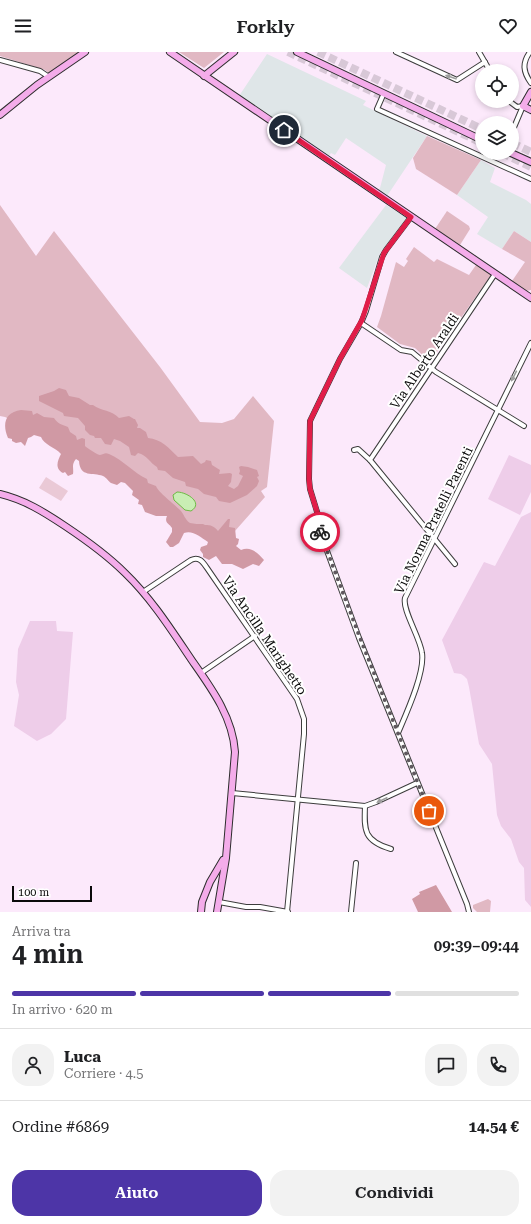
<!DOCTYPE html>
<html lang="it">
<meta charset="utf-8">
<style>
:root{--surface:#fff;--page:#f2f2f2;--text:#202124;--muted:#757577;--line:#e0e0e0;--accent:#4d35a7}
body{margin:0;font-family:"Roboto Serif",serif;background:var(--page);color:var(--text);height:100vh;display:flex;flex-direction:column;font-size:15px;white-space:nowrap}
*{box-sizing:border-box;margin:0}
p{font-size:13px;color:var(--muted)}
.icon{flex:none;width:22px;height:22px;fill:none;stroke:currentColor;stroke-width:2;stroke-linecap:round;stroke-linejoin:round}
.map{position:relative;height:860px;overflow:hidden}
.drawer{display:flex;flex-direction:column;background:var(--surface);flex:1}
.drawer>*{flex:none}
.fabs{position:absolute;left:475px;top:12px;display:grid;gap:8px}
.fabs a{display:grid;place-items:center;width:44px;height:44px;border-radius:50%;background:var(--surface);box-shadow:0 2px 6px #0003;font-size:20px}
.scale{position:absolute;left:12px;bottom:10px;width:80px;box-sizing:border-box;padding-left:4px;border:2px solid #0a0a0a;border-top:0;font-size:11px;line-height:14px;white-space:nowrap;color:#0a0a0a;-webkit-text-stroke:3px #fff;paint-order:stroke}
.pin{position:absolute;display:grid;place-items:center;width:34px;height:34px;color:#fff;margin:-17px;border:2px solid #fff;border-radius:50%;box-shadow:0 1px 4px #0007}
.courier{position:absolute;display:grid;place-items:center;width:40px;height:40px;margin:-20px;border:3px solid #e11d48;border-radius:50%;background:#fff;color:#222;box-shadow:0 1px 5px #0007}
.summary em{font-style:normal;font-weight:600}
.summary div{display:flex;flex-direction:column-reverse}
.summary{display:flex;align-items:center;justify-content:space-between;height:68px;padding:0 12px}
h1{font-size:26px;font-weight:600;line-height:30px}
.bar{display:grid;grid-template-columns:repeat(4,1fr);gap:6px 4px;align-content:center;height:48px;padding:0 12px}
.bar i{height:5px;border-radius:3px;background:var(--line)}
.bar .active{background:var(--accent)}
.bar p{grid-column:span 4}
.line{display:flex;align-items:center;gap:10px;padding:0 12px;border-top:1px solid var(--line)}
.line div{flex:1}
.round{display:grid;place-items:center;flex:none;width:42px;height:42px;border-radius:16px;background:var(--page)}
.action{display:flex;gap:8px;margin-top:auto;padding:8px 12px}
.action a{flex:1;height:46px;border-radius:16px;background:var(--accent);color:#fff;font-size:16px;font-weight:600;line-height:46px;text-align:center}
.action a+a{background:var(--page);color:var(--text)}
header{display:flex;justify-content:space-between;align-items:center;height:52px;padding:0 12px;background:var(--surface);font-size:18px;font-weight:600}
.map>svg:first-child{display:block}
.industrial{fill:#dfe6e8}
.farmland{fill:#eecde9}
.green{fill:#e1b8c3}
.forest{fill:#d099a4}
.pitch{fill:#eac9d6}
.water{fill:#c9edb4;stroke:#6dba45}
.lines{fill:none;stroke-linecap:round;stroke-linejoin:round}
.highway-tunnel{stroke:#d8c8d7;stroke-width:8;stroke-dasharray:8 4;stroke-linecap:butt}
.street-casing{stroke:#3d3d3d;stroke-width:6}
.secondary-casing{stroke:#2c2c2c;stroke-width:8}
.street{stroke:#fff;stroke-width:4}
.secondary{stroke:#f4acea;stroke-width:6}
.oneway{fill:#9d9d9d}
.done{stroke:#5f585e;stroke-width:4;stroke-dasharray:0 7.2}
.route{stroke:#e11d48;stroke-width:5}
.labels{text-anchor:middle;stroke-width:4;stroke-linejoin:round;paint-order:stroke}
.street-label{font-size:13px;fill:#0a0a0a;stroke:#fff}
</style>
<header><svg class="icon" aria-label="menu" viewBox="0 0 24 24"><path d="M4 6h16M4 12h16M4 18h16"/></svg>Forkly<svg class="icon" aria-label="heart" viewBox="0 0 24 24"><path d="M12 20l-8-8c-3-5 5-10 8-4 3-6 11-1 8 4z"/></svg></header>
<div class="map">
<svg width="531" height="860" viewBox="0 0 531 860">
<rect width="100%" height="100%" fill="#fce9fb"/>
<g class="industrial">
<path d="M267,2L366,49L363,53L427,84L387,144L378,138L380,136L386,113L346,86L335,103L331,101L329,104L239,44Z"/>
<path d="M481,108L495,116L490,130L526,148L531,152V190L514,179L502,197L477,182L488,165L457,143Z"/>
<path d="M386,153L407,166L380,201L367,236L339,216Z"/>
</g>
<g class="farmland">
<path d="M509,403L531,413V440L520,463L488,447Z"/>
<path d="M531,460V855L525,848L524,816L519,810L511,787L501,774L497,763L492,712L479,692L469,635L467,627L464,624L461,622L454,621L442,588L484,510L495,514L521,465Z"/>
<path d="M30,569H56L57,579L73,580L66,667L51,682L37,689L14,674L19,643L16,630L18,597Z"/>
</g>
<g class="green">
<path d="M0,0H80L49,21L45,18L0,4Z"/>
<path d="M179,0H224L204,16Z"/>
<path d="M427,84L481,108L457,143L416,117L413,106Z"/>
<path d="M0,153L36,204L54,179L160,315L200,370L222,371L234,367L253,344L274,369L267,435L261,439L265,445L235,479L226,501L174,459L76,398L5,365L0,364Z"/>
<path d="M447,159L469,174L470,177L460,193L435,177Z"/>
<path d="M514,179L531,190V238L526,239L512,229L525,210L502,197Z"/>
<path d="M414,195L434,210L437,207L469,223L476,213L491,223L430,310L415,296L400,292L377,275L381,264L396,210L404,215L408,209L406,207Z"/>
<path d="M488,847L491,849L490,860H477L473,856V853Z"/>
</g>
<g class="forest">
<path d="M59,336L66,338L69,344L79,346L90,353H93C101,359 112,358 119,366L129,364L134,367H135L138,373L137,376H140L146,380L148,386C161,387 169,396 178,405L193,404L201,412L205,410L206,408L211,409L212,413L220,418L219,422L230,421L232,422L231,430L228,434L234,437L238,434L243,424L239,422L240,419L239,415L241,414L248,415L257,418L259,424L257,425L259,429L257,434L247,443L230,451L219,449L216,445L204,442L198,437L186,434L185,430L173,426L165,419L158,418L157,415C150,411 147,403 138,401L135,404L131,403L129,395L120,389L114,387L111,393L105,392L101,386H95L94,384L90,383L85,378V374L78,366L64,364L63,361L39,349V344L54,339Z"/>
<path d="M21,358L32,359L33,363L37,361L44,365L54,366C58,372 61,372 68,375L70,380L76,384L77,388L82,386L85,387V394C87,396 98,403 100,403C104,402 105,400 109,402C123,408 134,421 147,427L148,431L156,434C158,440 174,452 180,458C184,462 185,468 190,471C194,472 199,472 203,472L205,473C211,473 214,474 218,479L228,467H230L229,475L235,476L236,486L239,487L238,492L236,494L241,498C251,494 258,501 264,508L259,514L253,512L243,517L232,512H222L216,504L209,508L203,505V502L200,498L201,495L207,493L208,490C200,485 193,478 184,481L179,491L173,495H170L166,490L172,480V476C169,471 164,471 167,464H156L145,460L142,453L138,452L139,448L132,443L133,439L125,431L121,430L117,433C115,432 113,432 111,431C108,429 107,426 103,424C93,420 80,426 79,409L76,407C71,413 74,416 73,422L68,424L65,420L63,421C54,416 58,408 61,402C55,395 44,393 41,385L34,383L31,385L28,386L25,394L21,390L16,391L12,389V387L8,386C2,372 5,360 21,358Z"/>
<path d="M436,833L452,860H418L412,847L420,842L419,840Z"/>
</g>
<path class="pitch" d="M46,425L68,439L61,449L39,436Z"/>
<path class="water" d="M177,440C187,440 204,451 191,459L185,458L174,448L173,443Z"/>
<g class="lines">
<g class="highway-tunnel">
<path d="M288,0L482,91"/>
<path d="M318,0L482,77"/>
<path d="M512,91L531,100"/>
<path d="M502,101L531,115"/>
</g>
<g class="street-casing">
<g id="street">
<path d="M396,0L457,28L485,10"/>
<path d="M479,0L490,19"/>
<path d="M530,0C522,11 523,20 531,31"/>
<path d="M0,8L40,19L49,25"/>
<path d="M384,41L377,57L531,127"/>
<path d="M509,49L517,55L523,54"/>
<path d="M512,80L523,54"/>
<path d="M361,271L366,259L382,205L386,198L411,165"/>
<path d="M354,398L358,397L370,408"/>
<path d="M455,512L370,408L495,222"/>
<path d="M143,540L191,508C199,504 203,510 207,516L297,647L304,667V682L287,860"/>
<path d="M201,621L255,584"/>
<path d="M398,681C406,662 425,621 422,601C420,585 402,558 405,546L531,291"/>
<path d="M232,741L365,754L376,750L417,731"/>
<path d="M365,754C364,779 364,789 391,797"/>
<path d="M219,850L246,855H260L288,860"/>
<path d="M351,860L356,811"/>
<path d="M469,860L467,852L359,586L323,488L319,476L318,463L310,437L309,427L310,369L340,307L361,271L401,298L412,300L436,320L524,374"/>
</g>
</g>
<g class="secondary-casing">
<g id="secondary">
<path d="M170,0L531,246"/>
<path d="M297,0L482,88"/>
<path d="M204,24L234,0"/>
<path d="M531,40L523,54L531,58"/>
<path d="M0,63L37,33L85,0"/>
<path d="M511,101L531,110"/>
<path d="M0,442C25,448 44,460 65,474C86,488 107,503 125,521C152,547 172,579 193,610C212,637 233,666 235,700L226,806L217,860"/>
<path d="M201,860L202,850L210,830L223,808"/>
</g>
</g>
<use href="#street" class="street"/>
<use href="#secondary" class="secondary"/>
</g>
<defs><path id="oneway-solid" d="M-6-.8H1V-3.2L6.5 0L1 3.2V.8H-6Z"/></defs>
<g class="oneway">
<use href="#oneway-solid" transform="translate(451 25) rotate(-161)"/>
<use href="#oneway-solid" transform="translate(514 324) rotate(117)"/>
<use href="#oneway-solid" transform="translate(382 748) rotate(155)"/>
</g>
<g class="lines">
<path class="done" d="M320,480L360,586L429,759"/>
<path class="route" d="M284,78L411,165L384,201L362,268L340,307L310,369L309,427L310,437L318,463L320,480"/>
</g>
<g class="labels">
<g class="street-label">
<text transform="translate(424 309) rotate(-56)" y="5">Via Alberto Araldi</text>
<text transform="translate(433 468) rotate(-64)" y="5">Via Norma Pratelli Parenti</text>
<text transform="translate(265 583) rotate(56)" y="5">Via Ancilla Marighetto</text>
</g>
</g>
</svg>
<div class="fabs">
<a><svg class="icon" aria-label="locate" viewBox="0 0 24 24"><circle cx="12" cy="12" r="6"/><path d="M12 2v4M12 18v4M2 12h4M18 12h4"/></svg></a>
<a><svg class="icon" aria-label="layers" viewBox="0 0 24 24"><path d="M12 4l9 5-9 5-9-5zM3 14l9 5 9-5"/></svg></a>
</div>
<div class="scale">100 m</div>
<div class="pin" style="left:429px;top:759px;background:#ea580c"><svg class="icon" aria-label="bag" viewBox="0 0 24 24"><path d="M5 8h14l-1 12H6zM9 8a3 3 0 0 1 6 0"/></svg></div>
<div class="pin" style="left:284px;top:78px;background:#1f2937"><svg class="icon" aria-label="home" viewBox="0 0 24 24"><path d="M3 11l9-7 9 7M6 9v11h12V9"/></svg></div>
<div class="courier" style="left:320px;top:480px"><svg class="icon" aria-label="bike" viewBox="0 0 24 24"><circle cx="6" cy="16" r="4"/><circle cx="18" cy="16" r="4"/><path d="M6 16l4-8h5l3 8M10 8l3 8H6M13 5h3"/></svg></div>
</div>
<section class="drawer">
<div class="summary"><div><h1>4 min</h1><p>Arriva tra</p></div><em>09:39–09:44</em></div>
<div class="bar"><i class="active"></i><i class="active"></i><i class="active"></i><i></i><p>In arrivo · 620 m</p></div>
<div class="line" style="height:72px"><a class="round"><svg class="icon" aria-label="person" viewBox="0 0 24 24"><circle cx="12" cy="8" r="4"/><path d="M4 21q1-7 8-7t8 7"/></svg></a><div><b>Luca</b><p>Corriere · 4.5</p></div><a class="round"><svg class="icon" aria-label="chat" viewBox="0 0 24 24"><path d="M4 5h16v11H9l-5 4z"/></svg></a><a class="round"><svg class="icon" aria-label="phone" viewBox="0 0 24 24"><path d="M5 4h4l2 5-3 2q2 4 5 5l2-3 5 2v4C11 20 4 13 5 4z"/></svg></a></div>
<div class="line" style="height:52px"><div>Ordine #6869</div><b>14.54 €</b></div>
<div class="action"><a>Aiuto</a><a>Condividi</a></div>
</section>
